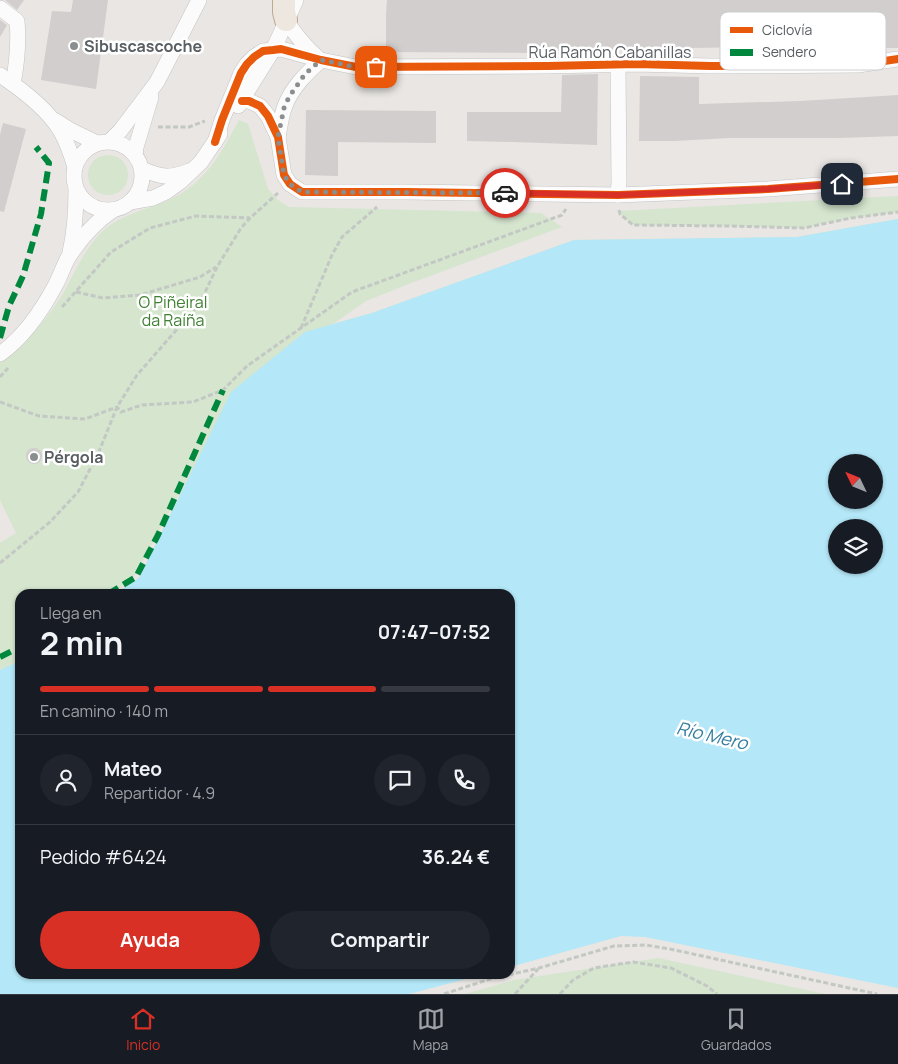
<!DOCTYPE html>
<html lang="es">
<meta charset="utf-8">
<style>
:root{--surface:#171b24;--page:#20242c;--text:#f1f3f6;--muted:#9ea1a6;--line:#363941;--accent:#d93025}
body{margin:0;font-family:Manrope,sans-serif;background:var(--page);color:var(--text);height:100vh;display:flex;flex-direction:column;font-size:19px;white-space:nowrap}
*{box-sizing:border-box;margin:0}
p{font-size:16px;color:var(--muted)}
.icon{flex:none;width:28px;height:28px;fill:none;stroke:currentColor;stroke-width:2;stroke-linecap:round;stroke-linejoin:round}
.map{position:relative;flex:1;overflow:hidden}
.panel{position:absolute;left:15px;top:589px;width:500px;height:390px;display:flex;flex-direction:column;background:var(--surface);border-radius:15px;box-shadow:0 1px 4px #0004}
.panel>*{flex:none}
.needle{width:32px;rotate:313deg}
.controls{position:absolute;left:828px;top:454px;display:grid;gap:10px}
.controls a{display:grid;place-items:center;width:55px;height:55px;border-radius:50%;background:var(--surface);box-shadow:0 1px 4px #0004;font-size:25px}
.pin{position:absolute;display:grid;place-items:center;width:42px;height:42px;color:#fff;margin:-21px;border-radius:10px;box-shadow:0 2px 8px #0006}
.courier{position:absolute;display:grid;place-items:center;width:50px;height:50px;margin:-25px;border:4px solid #d93025;border-radius:50%;background:#fff;color:#222;box-shadow:0 1px 6px #0007}
.head em{font-style:normal;font-weight:700}
.head div{display:flex;flex-direction:column-reverse}
.head{display:flex;align-items:center;justify-content:space-between;height:85px;padding:0 25px}
h1{font-size:32px;font-weight:700;line-height:38px}
.bar{display:grid;grid-template-columns:repeat(4,1fr);gap:8px 5px;align-content:center;height:60px;padding:0 25px}
.bar i{height:6px;border-radius:4px;background:var(--line)}
.bar .selected{background:var(--accent)}
.bar p{grid-column:span 4}
.line{display:flex;align-items:center;gap:12px;padding:0 25px;border-top:1px solid var(--line)}
.line div{flex:1}
.round{display:grid;place-items:center;flex:none;width:52px;height:52px;border-radius:26px;background:var(--page)}
.action{display:flex;gap:10px;margin-top:auto;padding:10px 25px}
.action a{flex:1;height:58px;border-radius:30px;background:var(--accent);color:#fff;font-size:20px;font-weight:700;line-height:58px;text-align:center}
.action a+a{background:var(--page);color:var(--text)}
.menu{display:flex;justify-content:space-around;align-items:center;height:70px;border-top:1px solid var(--line);background:var(--surface);font-size:14px;color:var(--muted)}
.menu a{display:grid;justify-items:center;gap:2px}
.menu .selected{color:var(--accent)}
.map>svg:first-child{display:block}
.green{fill:#d5e5ce;fill-rule:evenodd}
.water{fill:#b4e7f7;fill-rule:evenodd}
.building{fill:#d1cecd}
.lines{fill:none;stroke-linecap:round;stroke-linejoin:round}
.minor-casing{stroke:#c4c4c4;stroke-width:16}
.highway-casing{stroke:#c1a890;stroke-width:24}
.path{stroke:#c3c8c4;stroke-width:3;stroke-dasharray:5 2.5;stroke-linecap:butt}
.minor{stroke:#fcfbfb;stroke-width:15}
.highway{stroke:#eee7df;stroke-width:22}
.quiet{stroke:#00873e;stroke-width:6;stroke-dasharray:12 6;stroke-linecap:butt}
.cycleway-casing{stroke:#fff;stroke-width:11}
.cycleway{stroke:#e8590c;stroke-width:8}
.done{stroke:#8b8e8f;stroke-width:5;stroke-dasharray:0 9}
.route{stroke:#d93025;stroke-width:6}
.poi-dot{fill:#8b8e8f;stroke:#fff;stroke-width:2}
.labels{text-anchor:middle;stroke-width:5;stroke-linejoin:round;paint-order:stroke}
.poi-label{font-size:16px;font-weight:bold;fill:#595e62;stroke:#fff;text-anchor:start}
.street-label{font-size:16px;fill:#595e62;stroke:#fff}
.park-label{font-size:16px;fill:#3e8032;stroke:#fff}
.water-label{font-size:18px;font-style:italic;fill:#367ea0;stroke:#fff}
.key{fill:#fff;stroke:#cdcfd0;stroke-width:1}
.key-label{font-size:14px;fill:#595e62}
</style>
<div class="map">
<svg width="898" height="994" viewBox="0 0 898 994">
<rect width="100%" height="100%" fill="#e9e6e3"/>
<g class="green">
<path d="M239,120L248,124L268,189L278,200L289,207L541,213L562,227L411,283L366,301L333,324L372,313L574,240L797,237L898,219V735L510,594H115L139,578L193,468L134,577L111,594H20V761L0,670L3,668L0,669V543L16,533L0,500V361C23,347 50,316 64,292C76,270 86,246 105,229C123,214 146,210 167,201C204,185 221,154 239,120ZM836,462H874V500H836ZM836,528H874V565H836Z"/>
<circle cx="108" cy="175" r="20"/>
<path d="M898,196V212L851,218L804,228L730,226L633,225L620,214L619,211Z"/>
<path d="M658,958L825,994H465L514,980Z"/>
</g>
<g class="water">
<path d="M898,219V988L645,937L621,936L510,967V594H115L139,578L231,392L305,332L372,313L574,240L797,237ZM836,462H874V500H836ZM836,528H874V565H836Z"/>
<path d="M20,661V974H485L409,994H0V670Z"/>
</g>
<g class="building">
<path d="M5,0H24L17,10Z"/>
<path d="M73,0H108L96,89L41,80L52,11L71,12Z"/>
<path d="M387,0H898V48L753,47L625,49L547,53L386,52V14Z"/>
<path d="M0,20L7,25L0,37Z"/>
<path d="M598,74L597,145L513,142L467,141V112H561L562,75Z"/>
<path d="M640,76L699,77V104L801,101L898,95V136L838,138H730L674,141H639Z"/>
<path d="M306,110L436,111V143L338,142V176L305,175Z"/>
<path d="M3,123L26,129L4,212L0,211V135Z"/>
<circle cx="34" cy="456" r="8"/>
</g>
<g class="lines">
<g class="minor-casing">
<g id="minor">
<path d="M0,8L17,21C19,43 17,63 13,84"/>
<path d="M286,20C296,36 304,46 318,58"/>
<path d="M618,65L619,182L618,195"/>
<path d="M0,75C21,89 47,109 60,130C67,141 71,154 75,167"/>
<path d="M242,101H249L260,106L268,116L278,137L284,175L290,184L302,192H407L618,195L768,189L898,179"/>
<path d="M238,106L273,50L296,0"/>
<path d="M56,121L72,131L97,143"/>
<path d="M278,137C280,127 281,116 285,106C292,87 307,73 321,60"/>
<path d="M110,141L120,131L157,82L199,0"/>
<circle cx="108" cy="176" r="34"/>
<path d="M215,142L222,120L241,73L247,64L254,57L263,51L273,50L281,49L321,60L356,67L548,66L637,64L710,66L858,65L898,59"/>
<path d="M135,154L136,147L151,97"/>
<path d="M142,169C160,177 170,179 189,171"/>
<path d="M130,202L153,198L166,192L180,182L201,162L220,134"/>
<path d="M70,252C75,231 76,211 76,189"/>
<path d="M0,354C24,337 41,312 55,286C60,277 63,267 68,258C80,239 95,222 113,210"/>
</g>
</g>
<g class="highway-casing">
<path id="highway" d="M284,0V12L286,20"/>
</g>
<g class="path">
<path d="M158,127H189L205,121"/>
<path d="M619,210L620,214L633,225L730,226L804,228L851,218L898,212"/>
<path d="M76,292L103,298L140,295L200,277L216,267"/>
<path d="M62,307L111,252L150,228L196,216L250,218"/>
<path d="M301,328L332,255L342,237L377,207"/>
<path d="M0,377L8,368"/>
<path d="M0,402L39,416L85,419L117,407L121,412L142,405L193,402L223,390L247,366L352,292L562,215L566,209"/>
<path d="M0,563L50,522L78,492L98,454L117,407L137,375L200,303L217,267L241,228L250,218L278,193"/>
<path d="M444,994L490,979L539,968L614,946L645,945L670,949L877,994"/>
<path d="M515,994L538,969"/>
<path d="M560,994L573,980L594,968L633,962L671,968L707,986L717,994"/>
</g>
<use href="#minor" class="minor"/>
<use href="#highway" class="highway"/>
<g class="quiet">
<path d="M0,338L9,306L23,276L41,214L49,163L36,147"/>
<path d="M108,594L136,577L158,535L223,390"/>
<path d="M0,657L20,647"/>
</g>
<g class="cycleway-casing">
<g id="cycleway">
<path d="M242,101H249L260,106L268,116L278,137L284,175L290,184L302,192H407L618,195L768,189L898,179"/>
<path d="M215,142L222,120L241,73L247,64L254,57L263,51L273,50L281,49L321,60L356,67L548,66L637,64L710,66L858,65L898,59"/>
</g>
</g>
<use href="#cycleway" class="cycleway"/>
</g>
<g class="lines">
<path class="done" d="M376,67H356L321,60L305,74L289,97L284,108L278,137L284,175L290,184L302,192L505,193"/>
<path class="route" d="M505,193L618,195L768,189L842,184"/>
</g>
<g class="poi-dot">
<circle cx="74" cy="46" r="5"/>
<circle cx="34" cy="457" r="5"/>
</g>
<g class="labels">
<g class="poi-label">
<text x="84" y="52">Sibuscascoche</text>
<text x="44" y="463">Pérgola</text>
</g>
<g class="street-label">
<text x="610" y="58">Rúa Ramón Cabanillas</text>
</g>
<g class="park-label">
<text x="173" y="308">O Piñeiral<tspan x="173" dy="18">da Raíña</tspan></text>
</g>
<g class="water-label">
<text transform="translate(712 736) rotate(13)" y="6">Río Mero</text>
</g>
</g>
<rect x="720" y="12" width="166" height="58" rx="8" class="key"/>
<rect x="730" y="27" width="23" height="6" fill="#e8590c"/>
<rect x="730" y="49" width="23" height="7" fill="#00873e"/>
<g class="key-label">
<text x="762" y="35">Ciclovía</text>
<text x="762" y="57">Sendero</text>
</g>
</svg>
<div class="controls">
<a><svg class="needle" viewBox="-14 -14 28 28"><path d="M0-13l5 13h-10z" fill="#e53935"/><path d="M0 13l5-13h-10z" fill="#9ea1a6"/></svg></a>
<a><svg class="icon" aria-label="layers" viewBox="0 0 24 24"><path d="M12 4l9 5-9 5-9-5zM3 14l9 5 9-5"/></svg></a>
</div>
<div class="pin" style="left:376px;top:67px;background:#ea580c"><svg class="icon" aria-label="bag" viewBox="0 0 24 24"><path d="M5 8h14l-1 12H6zM9 8a3 3 0 0 1 6 0"/></svg></div>
<div class="pin" style="left:842px;top:184px;background:#1f2937"><svg class="icon" aria-label="home" viewBox="0 0 24 24"><path d="M3 11l9-7 9 7M6 9v11h12V9"/></svg></div>
<div class="courier" style="left:505px;top:193px"><svg class="icon" aria-label="car" viewBox="0 0 24 24"><path d="M5 17H2v-5l4-1 3-4h7l3 4 3 1v5h-3M9 17h6M6 11h13"/><circle cx="7" cy="17" r="2"/><circle cx="17" cy="17" r="2"/></svg></div>
<section class="panel">
<div class="head"><div><h1>2 min</h1><p>Llega en</p></div><em>07:47–07:52</em></div>
<div class="bar"><i class="selected"></i><i class="selected"></i><i class="selected"></i><i></i><p>En camino · 140 m</p></div>
<div class="line" style="height:90px"><a class="round"><svg class="icon" aria-label="person" viewBox="0 0 24 24"><circle cx="12" cy="8" r="4"/><path d="M4 21q1-7 8-7t8 7"/></svg></a><div><b>Mateo</b><p>Repartidor · 4.9</p></div><a class="round"><svg class="icon" aria-label="chat" viewBox="0 0 24 24"><path d="M4 5h16v11H9l-5 4z"/></svg></a><a class="round"><svg class="icon" aria-label="phone" viewBox="0 0 24 24"><path d="M5 4h4l2 5-3 2q2 4 5 5l2-3 5 2v4C11 20 4 13 5 4z"/></svg></a></div>
<div class="line" style="height:65px"><div>Pedido #6424</div><b>36.24 €</b></div>
<div class="action"><a>Ayuda</a><a>Compartir</a></div>
</section>
</div>
<nav class="menu">
<a class="selected"><svg class="icon" aria-label="home" viewBox="0 0 24 24"><path d="M3 11l9-7 9 7M6 9v11h12V9"/></svg>Inicio</a>
<a><svg class="icon" aria-label="map" viewBox="0 0 24 24"><path d="M3 6l6-2 6 2 6-2v14l-6 2-6-2-6 2zM9 4v14M15 6v14"/></svg>Mapa</a>
<a><svg class="icon" aria-label="saved" viewBox="0 0 24 24"><path d="M7 4h10v16l-5-4-5 4z"/></svg>Guardados</a>
</nav>
